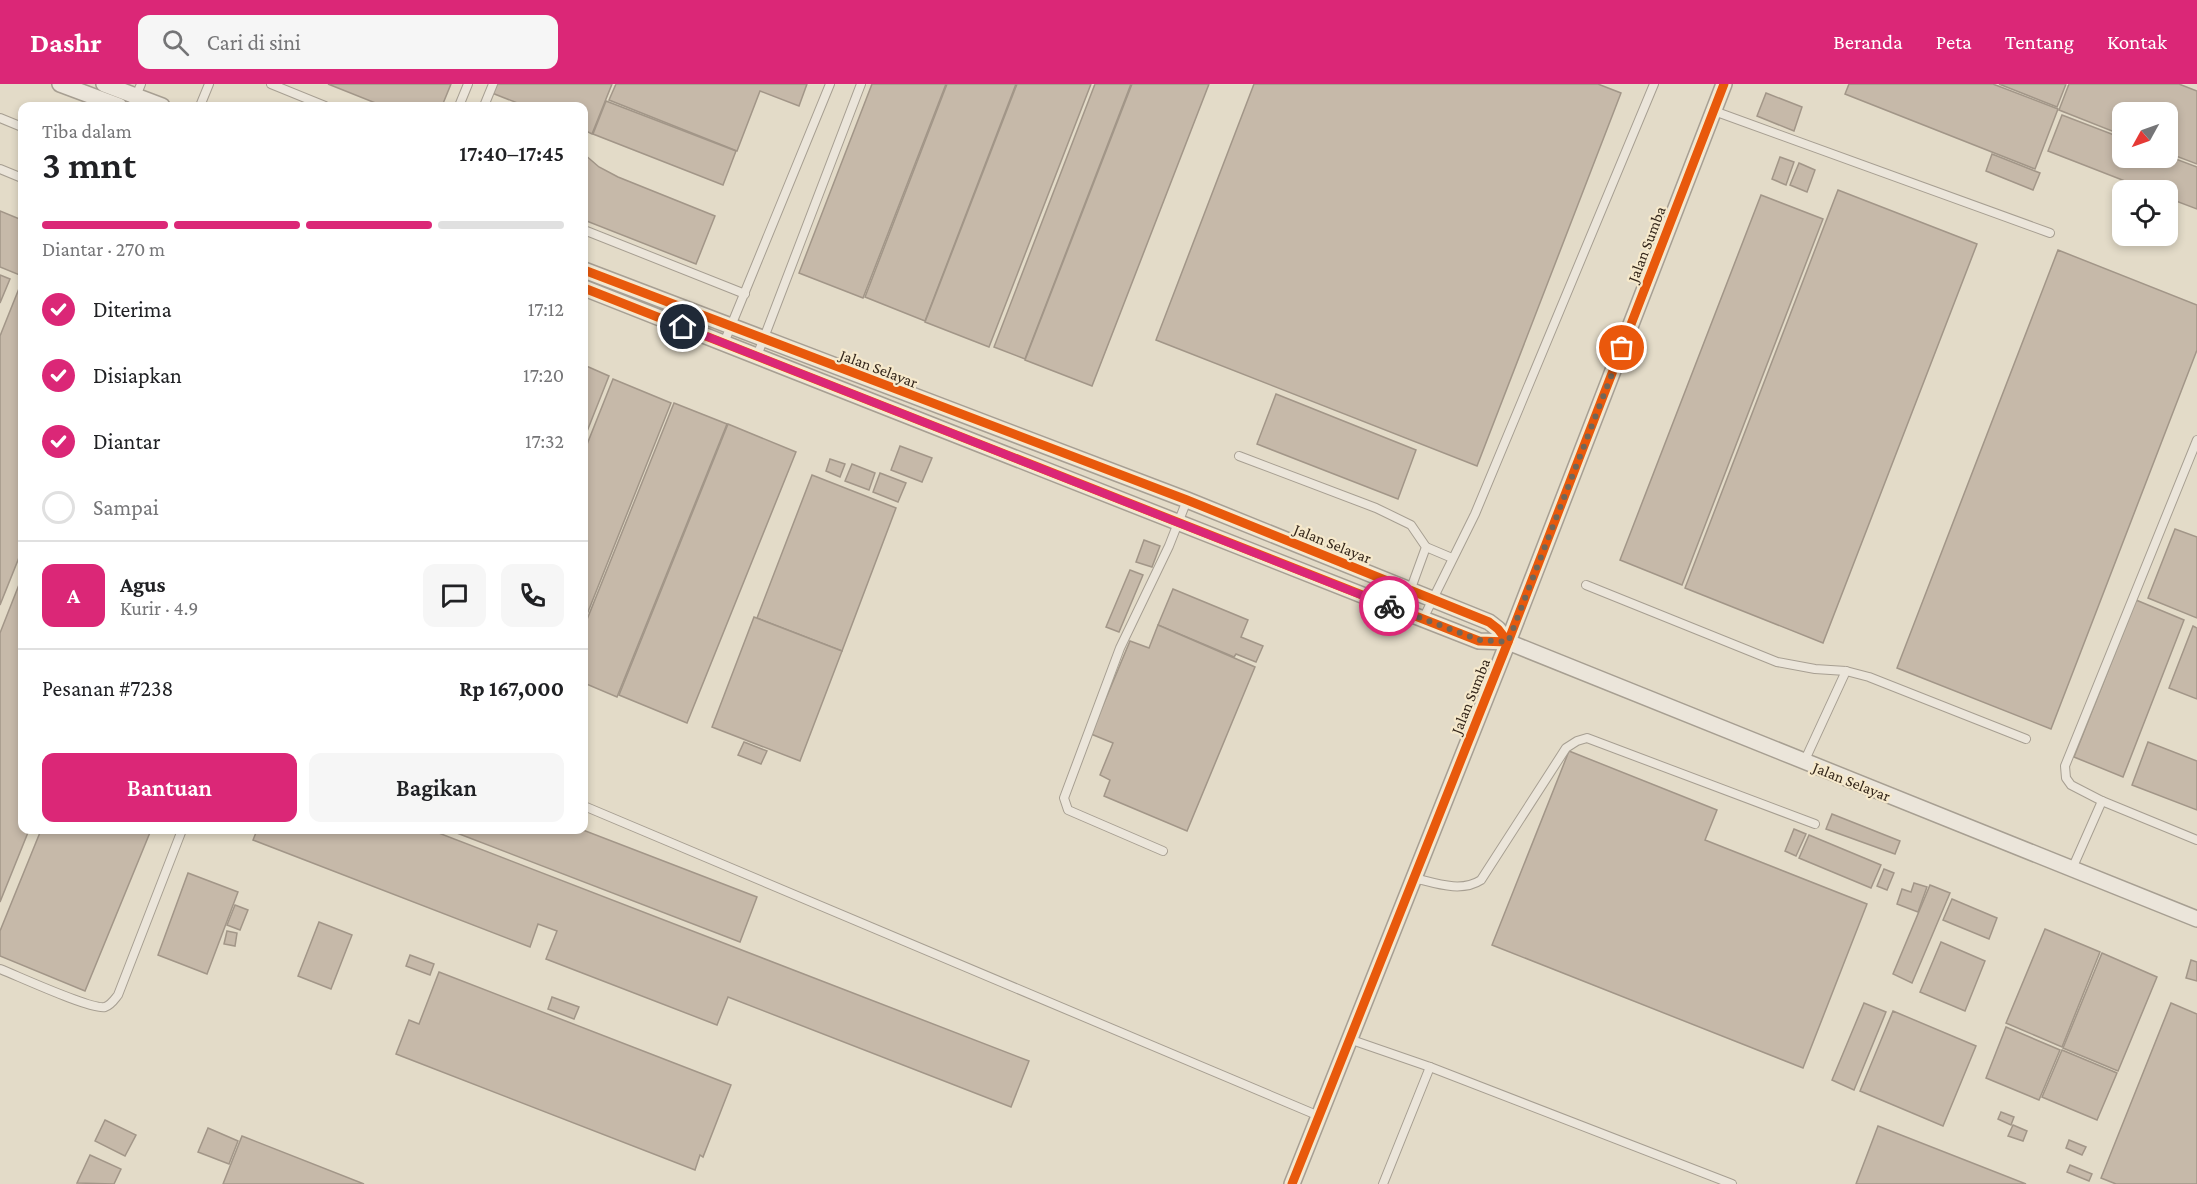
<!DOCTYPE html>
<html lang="id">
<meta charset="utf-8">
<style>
:root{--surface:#fff;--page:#f6f6f6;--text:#202124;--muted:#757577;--line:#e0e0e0;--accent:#db2777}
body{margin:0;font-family:"Crimson Pro",serif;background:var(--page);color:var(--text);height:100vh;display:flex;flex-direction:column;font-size:22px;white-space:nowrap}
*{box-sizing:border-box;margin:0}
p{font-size:20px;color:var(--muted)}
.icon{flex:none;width:33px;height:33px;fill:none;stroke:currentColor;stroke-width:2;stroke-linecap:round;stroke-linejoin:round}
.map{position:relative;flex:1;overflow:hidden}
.details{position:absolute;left:18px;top:18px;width:570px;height:732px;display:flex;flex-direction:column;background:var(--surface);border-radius:12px;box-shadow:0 3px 9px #0003}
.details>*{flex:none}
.needle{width:39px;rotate:230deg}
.tools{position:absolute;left:2112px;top:18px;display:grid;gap:12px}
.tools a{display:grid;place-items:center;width:66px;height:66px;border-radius:12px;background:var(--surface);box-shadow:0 3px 9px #0003;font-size:30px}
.pin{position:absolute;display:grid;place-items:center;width:51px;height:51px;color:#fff;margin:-26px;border:3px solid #fff;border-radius:50%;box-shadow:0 2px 6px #0007}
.courier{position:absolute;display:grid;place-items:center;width:60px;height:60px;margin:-30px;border:4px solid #db2777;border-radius:50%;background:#fff;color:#222;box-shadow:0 2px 8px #0007}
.head em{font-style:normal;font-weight:600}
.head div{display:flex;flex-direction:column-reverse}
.head{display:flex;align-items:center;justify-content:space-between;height:102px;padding:0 24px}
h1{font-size:39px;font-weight:600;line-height:45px}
.bar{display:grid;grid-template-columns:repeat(4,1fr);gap:9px 6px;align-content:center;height:72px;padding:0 24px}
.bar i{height:8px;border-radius:4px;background:var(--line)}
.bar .current{background:var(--accent)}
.bar p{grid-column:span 4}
.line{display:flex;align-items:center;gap:15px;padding:0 24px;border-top:2px solid var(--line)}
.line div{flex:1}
.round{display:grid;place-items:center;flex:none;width:63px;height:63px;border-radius:12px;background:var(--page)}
ol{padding:0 24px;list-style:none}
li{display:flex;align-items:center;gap:18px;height:66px}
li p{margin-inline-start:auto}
li .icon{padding:6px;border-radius:50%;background:var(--accent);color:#fff;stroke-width:4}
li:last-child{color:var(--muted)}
li i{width:33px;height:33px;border:3px solid var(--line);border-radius:50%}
.primary-button{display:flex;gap:12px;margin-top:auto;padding:12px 24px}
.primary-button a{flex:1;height:69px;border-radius:12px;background:var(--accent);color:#fff;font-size:24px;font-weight:600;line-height:69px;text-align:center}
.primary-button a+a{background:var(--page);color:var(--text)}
header{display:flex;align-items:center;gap:36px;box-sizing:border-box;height:84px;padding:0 30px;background:var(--accent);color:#fff}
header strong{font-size:28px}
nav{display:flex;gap:33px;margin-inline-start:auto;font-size:21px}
.search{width:420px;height:54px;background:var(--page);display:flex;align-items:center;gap:15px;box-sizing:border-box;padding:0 21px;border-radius:12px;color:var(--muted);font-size:22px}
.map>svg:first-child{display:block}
.building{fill:#c6b9a9;stroke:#a29688;stroke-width:1.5}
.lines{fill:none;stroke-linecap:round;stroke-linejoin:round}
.service-casing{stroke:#a79f92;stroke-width:10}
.minor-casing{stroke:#a79f92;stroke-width:18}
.service{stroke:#ebe5da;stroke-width:8}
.minor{stroke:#ebe5da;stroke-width:15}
.cycleway-casing{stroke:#f6e9cc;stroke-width:13}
.cycleway{stroke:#e8590c;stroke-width:9}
.done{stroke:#726658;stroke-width:6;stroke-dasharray:0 10.8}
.route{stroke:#db2777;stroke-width:8}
.labels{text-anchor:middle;stroke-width:4.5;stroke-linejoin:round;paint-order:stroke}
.street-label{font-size:16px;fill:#35271b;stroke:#f6e9cc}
</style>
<header>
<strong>Dashr</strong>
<div class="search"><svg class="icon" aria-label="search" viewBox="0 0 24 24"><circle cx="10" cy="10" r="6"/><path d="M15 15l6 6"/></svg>Cari di sini</div>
<nav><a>Beranda</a><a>Peta</a><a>Tentang</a><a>Kontak</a></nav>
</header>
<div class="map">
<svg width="2197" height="1100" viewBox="0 0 2197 1100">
<rect width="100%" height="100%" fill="#e3dbc8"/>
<g class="building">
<path d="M328,0H451L442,22H383Z"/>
<path d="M496,0H612L592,50L584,46V22H525L492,9Z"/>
<path d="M616,0H807L799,22L760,7L737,67L609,16Z"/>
<path d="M872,0H946L863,214L799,189Z"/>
<path d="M947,0H1016L925,237L865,213Z"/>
<path d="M1017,0H1091L989,263L925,238Z"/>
<path d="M1095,0H1131L1025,275L994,263Z"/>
<path d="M1132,0H1209L1092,302L1025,276Z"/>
<path d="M1254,0H1598L1621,9L1477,382L1156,256Z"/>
<path d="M1849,0H1993L2058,25L2035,85L1845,10Z"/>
<path d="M1999,0H2066L2057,23Z"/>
<path d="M2069,0H2179L2197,7V80L2168,69V28H2122V51L2059,26Z"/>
<path d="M1766,9L1802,23L1794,47L1757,32Z"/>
<path d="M606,17L736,67L723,101L593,50Z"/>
<path d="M2062,31L2122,54V74H2168V72L2197,83V125L2168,114V106H2148L2048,67Z"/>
<path d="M584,70L599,83L618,93L715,132L696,180L584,136Z"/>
<path d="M1992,70L2040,89L2033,106L1986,87Z"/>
<path d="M1780,73L1794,78L1786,101L1772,95Z"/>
<path d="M1799,79L1815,86L1807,108L1790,101Z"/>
<path d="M1838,106L1977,160L1823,559L1685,504Z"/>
<path d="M1761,111L1823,135L1682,501L1620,476Z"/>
<path d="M0,127L22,136V192L0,183Z"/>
<path d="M2058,166L2197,221V266L2051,645L1897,584Z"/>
<path d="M0,191L10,195L0,219Z"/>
<path d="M22,197V466L0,521V252Z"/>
<path d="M584,281L609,292L584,355Z"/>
<path d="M613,295L671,319L584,538V368Z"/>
<path d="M1276,310L1416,366L1398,415L1257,360Z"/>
<path d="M674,319L727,340L617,613L584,599V543Z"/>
<path d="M728,340L796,368L687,639L619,611Z"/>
<path d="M900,362L932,374L922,398L891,386Z"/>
<path d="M830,375L845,380L840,393L826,387Z"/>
<path d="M852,380L875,389L869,406L845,397Z"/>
<path d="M880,389L906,399L898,418L873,408Z"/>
<path d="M812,391L896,424L842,567L757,534Z"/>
<path d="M2175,445L2197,453V534L2148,514Z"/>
<path d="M1144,456L1160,462L1152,483L1136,478Z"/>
<path d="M1130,486L1143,491L1119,548L1106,543Z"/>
<path d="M22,493V746H29L0,818V549Z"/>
<path d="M1173,505L1248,536L1241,553L1263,562L1256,578L1236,570L1234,573L1158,541Z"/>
<path d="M2136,516L2184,536L2123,693L2074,673Z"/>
<path d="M754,533L842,567L800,677L712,643Z"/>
<path d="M1158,541L1255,583L1187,747L1104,712L1110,696L1100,691L1113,659L1091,650L1130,557L1149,564Z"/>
<path d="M2193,542L2197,544V615L2169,604Z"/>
<path d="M744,658L767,667L761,680L738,671Z"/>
<path d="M2148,658L2197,677V726L2132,701Z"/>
<path d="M1569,667L1717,726L1705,756L1867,820L1803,984L1492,861Z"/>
<path d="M1832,730L1900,757L1895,770L1826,745Z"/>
<path d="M1794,745L1806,750L1796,772L1785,767Z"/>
<path d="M41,746H151L85,907L0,872V847Z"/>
<path d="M257,746H431L1029,977L1011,1023L728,913L717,941L546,875L557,847L538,840L530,863L253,756Z"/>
<path d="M449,746H583L757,813L740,858Z"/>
<path d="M1809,751L1881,781L1871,804L1799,774Z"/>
<path d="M1884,785L1894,789L1887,806L1877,802Z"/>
<path d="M188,789L238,808L207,890L158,871Z"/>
<path d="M1914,799L1927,803L1918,828L1897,820L1902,805L1911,808Z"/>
<path d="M1930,801L1950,809L1912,899L1893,890Z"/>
<path d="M1952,815L1997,834L1989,855L1943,836Z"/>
<path d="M235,821L248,826L240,846L227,841Z"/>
<path d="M319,838L352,851L331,905L298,892Z"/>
<path d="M2045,845L2100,868L2062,963L2006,939Z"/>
<path d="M227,847L237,849L235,862L224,860Z"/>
<path d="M1941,858L1985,877L1965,927L1920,908Z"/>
<path d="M2102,869L2157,893L2118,987L2063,964Z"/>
<path d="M410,871L434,880L430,891L406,882Z"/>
<path d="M2191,876L2197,878V897L2186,894Z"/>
<path d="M439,888L731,1001L703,1073L700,1071L695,1086L396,970L409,936L419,940Z"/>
<path d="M552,913L579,923L574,935L548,925Z"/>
<path d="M1864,919L1886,928L1854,1006L1832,996Z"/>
<path d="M2171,919L2197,930V1100H2116L2101,1094Z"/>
<path d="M1893,927L1976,962L1943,1042L1860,1007Z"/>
<path d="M2006,943L2060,966L2039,1016L1986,994Z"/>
<path d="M2062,966L2117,989L2097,1036L2042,1013Z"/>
<path d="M2001,1028L2014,1033L2011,1041L1998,1035Z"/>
<path d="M105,1036L136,1051L125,1072L95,1057Z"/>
<path d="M2013,1041L2027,1047L2023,1057L2008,1052Z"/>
<path d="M1878,1042L2026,1100H1856Z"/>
<path d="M208,1044L238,1057L229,1080L198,1068Z"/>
<path d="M242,1052L364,1100H223Z"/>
<path d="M2069,1056L2086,1063L2082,1071L2066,1064Z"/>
<path d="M90,1071L121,1085L114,1100L77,1099Z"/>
<path d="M2070,1081L2092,1090L2089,1097L2067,1088Z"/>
</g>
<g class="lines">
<g class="service-casing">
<g id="service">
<path d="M271,0L325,22"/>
<path d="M132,22L141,0"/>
<path d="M200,22L209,0"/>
<path d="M459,22L468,0"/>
<path d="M484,22L493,0"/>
<path d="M1714,27L2050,149"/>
<path d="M0,34L22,43"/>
<path d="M0,85L22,94"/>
<path d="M584,146L745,210"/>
<path d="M724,259L830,0"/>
<path d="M757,272L861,0"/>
<path d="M2197,356L2065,682L2066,694L2071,701L2102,717L2197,756"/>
<path d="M1239,372L1376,424L1411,441L1426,463L1410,507"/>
<path d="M1426,463L1452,474"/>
<path d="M1586,501L1777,578L1815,585L1846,587L1869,593L2026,655"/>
<path d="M1423,535L1475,430L1654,0"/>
<path d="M1804,678L1846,587"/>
<path d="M584,722L1319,1032"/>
<path d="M1163,767L1068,726L1064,714L1120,564L1169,462L1187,416"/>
<path d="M2072,785L2102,717"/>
<path d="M1414,794C1435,799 1461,809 1481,796L1566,664L1577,657L1587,654L1815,740"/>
<path d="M0,885C18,892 91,926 105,923C111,921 114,916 118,911L182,746"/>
<path d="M1349,955L1430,983L1732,1100"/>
<path d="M1383,1100L1430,983"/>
</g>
</g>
<g class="minor-casing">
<g id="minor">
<path d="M60,0L119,22"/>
<path d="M104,0L162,22"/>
<path d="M584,186L1187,416L1489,538L1498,545L1508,558L1479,557L1423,535L584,204"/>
<path d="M1508,558L2197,835"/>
<path d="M1292,1100L1508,558L1724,0"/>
</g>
</g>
<use href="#service" class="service"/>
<use href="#minor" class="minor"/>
<g class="cycleway-casing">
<g id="cycleway">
<path d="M584,186L1187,416L1489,538L1498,545L1508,558L1479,557L1423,535L584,204"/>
<path d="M1292,1100L1508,558L1724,0"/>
</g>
</g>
<use href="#cycleway" class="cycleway"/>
</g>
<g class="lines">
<path class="done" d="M1389,522L1479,556L1508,558L1622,264"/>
<path class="route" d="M683,243L1389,522"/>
</g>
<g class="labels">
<g class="street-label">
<text transform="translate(1646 160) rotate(-69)" y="6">Jalan Sumba</text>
<text transform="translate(879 284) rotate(21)" y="6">Jalan Selayar</text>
<text transform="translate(1333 459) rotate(22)" y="6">Jalan Selayar</text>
<text transform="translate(1470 612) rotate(-68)" y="6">Jalan Sumba</text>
<text transform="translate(1852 697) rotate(22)" y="6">Jalan Selayar</text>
</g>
</g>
</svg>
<div class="tools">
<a><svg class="needle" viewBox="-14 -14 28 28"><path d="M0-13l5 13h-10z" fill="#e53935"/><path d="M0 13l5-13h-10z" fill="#757577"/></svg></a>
<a><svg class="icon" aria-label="locate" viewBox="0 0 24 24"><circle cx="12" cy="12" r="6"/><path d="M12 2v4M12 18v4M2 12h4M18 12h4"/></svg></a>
</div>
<div class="pin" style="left:1622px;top:264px;background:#ea580c"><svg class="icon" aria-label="bag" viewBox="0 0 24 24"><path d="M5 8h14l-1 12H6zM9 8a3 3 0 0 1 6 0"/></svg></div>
<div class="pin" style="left:683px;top:243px;background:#1f2937"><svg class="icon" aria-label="home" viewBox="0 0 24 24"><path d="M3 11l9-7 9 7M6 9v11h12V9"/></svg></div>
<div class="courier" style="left:1389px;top:522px"><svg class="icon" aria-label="bike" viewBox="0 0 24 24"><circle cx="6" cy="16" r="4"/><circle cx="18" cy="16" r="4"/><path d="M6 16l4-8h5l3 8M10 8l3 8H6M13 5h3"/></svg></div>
<section class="details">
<div class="head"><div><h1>3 mnt</h1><p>Tiba dalam</p></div><em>17:40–17:45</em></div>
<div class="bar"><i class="current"></i><i class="current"></i><i class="current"></i><i></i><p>Diantar · 270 m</p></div>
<ol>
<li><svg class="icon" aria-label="check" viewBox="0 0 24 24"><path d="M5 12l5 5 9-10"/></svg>Diterima<p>17:12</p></li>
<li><svg class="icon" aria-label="check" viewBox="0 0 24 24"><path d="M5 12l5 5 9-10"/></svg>Disiapkan<p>17:20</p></li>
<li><svg class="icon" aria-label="check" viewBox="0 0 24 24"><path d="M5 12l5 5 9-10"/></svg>Diantar<p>17:32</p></li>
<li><i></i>Sampai</li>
</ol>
<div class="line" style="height:108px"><b class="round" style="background:var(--accent);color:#fff">A</b><div><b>Agus</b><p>Kurir · 4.9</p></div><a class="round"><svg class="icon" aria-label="chat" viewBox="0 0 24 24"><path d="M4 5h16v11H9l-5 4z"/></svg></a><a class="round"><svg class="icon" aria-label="phone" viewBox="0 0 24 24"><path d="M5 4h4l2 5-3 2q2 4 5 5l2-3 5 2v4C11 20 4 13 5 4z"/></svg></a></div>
<div class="line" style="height:78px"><div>Pesanan #7238</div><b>Rp 167,000</b></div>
<div class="primary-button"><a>Bantuan</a><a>Bagikan</a></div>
</section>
</div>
